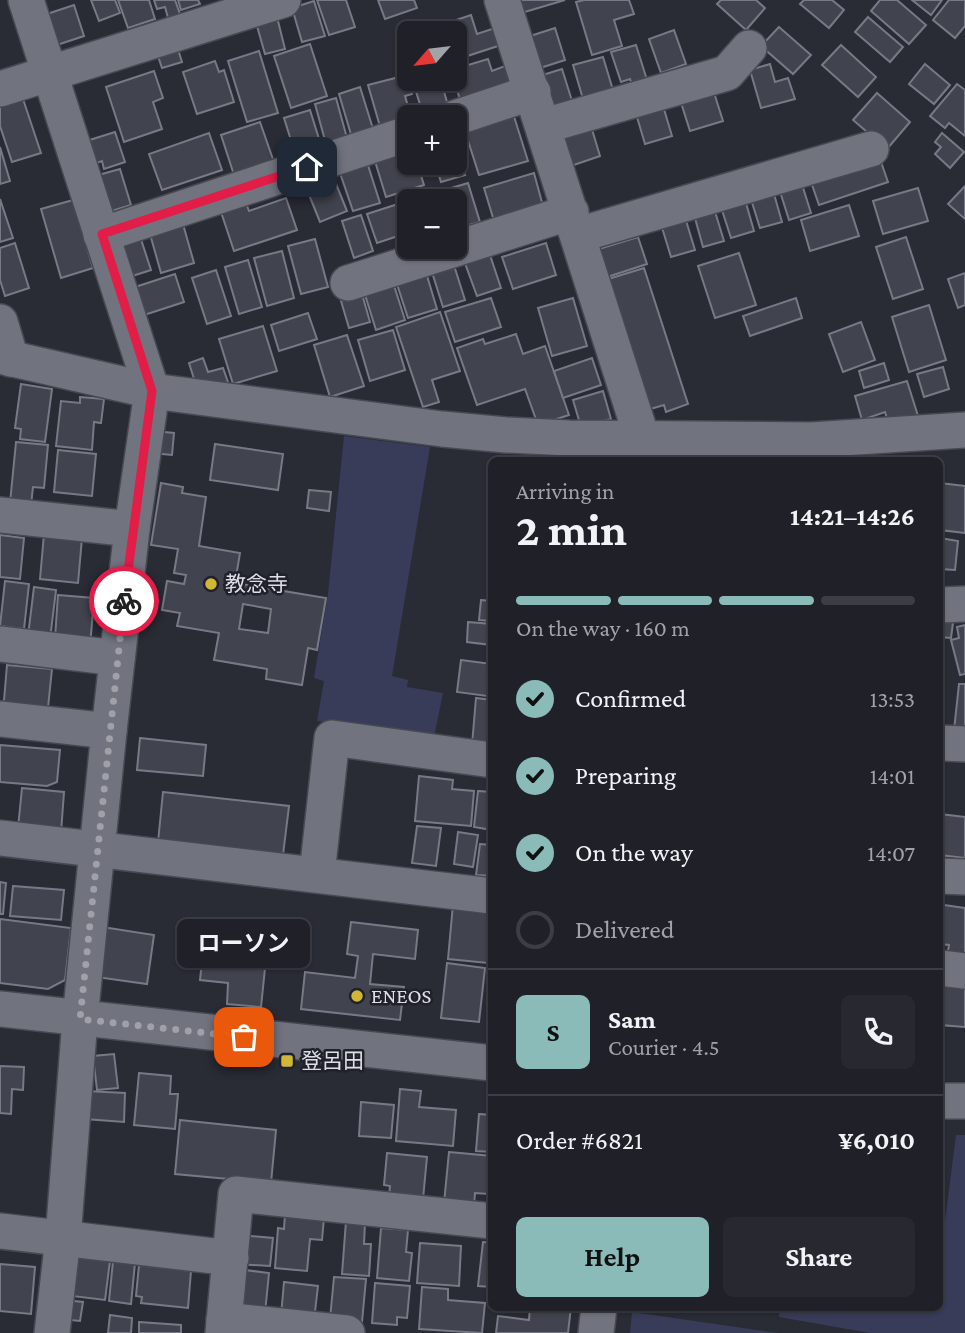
<!DOCTYPE html>
<meta charset="utf-8">
<style>
:root{--surface:#1f2028;--page:#272830;--text:#f1f3f6;--muted:#a1a3a8;--line:#3c3e45;--accent:#8bbbb9}
body{margin:0;font-family:"Crimson Pro","Noto Sans JP",serif;background:var(--page);color:var(--text);height:100vh;display:flex;flex-direction:column;font-size:26px;white-space:nowrap}
*{box-sizing:border-box;margin:0}
p{font-size:23px;color:var(--muted)}
.icon{flex:none;width:38px;height:38px;fill:none;stroke:currentColor;stroke-width:2;stroke-linecap:round;stroke-linejoin:round}
.map{position:relative;flex:1;overflow:hidden}
.details{position:absolute;left:488px;top:457px;width:455px;height:854px;display:flex;flex-direction:column;background:var(--surface);border-radius:10px;box-shadow:0 2px 5px #0004,0 0 0 2px var(--line)}
.details>*{flex:none}
.needle{width:46px;rotate:242deg}
.tools{position:absolute;left:397px;top:21px;display:grid;gap:14px}
.tools a{display:grid;place-items:center;width:70px;height:70px;border-radius:10px;background:var(--surface);box-shadow:0 2px 5px #0004,0 0 0 2px var(--line);font-size:35px}
.pin{position:absolute;display:grid;place-items:center;width:60px;height:60px;color:#fff;margin:-30px;border-radius:14px;box-shadow:0 4px 10px #0006}
.courier{position:absolute;display:grid;place-items:center;width:70px;height:70px;margin:-35px;border:5px solid #e11d48;border-radius:50%;background:#fff;color:#222;box-shadow:0 2px 9px #0007}
.bubble{position:absolute;height:49px;border-radius:10px;background:var(--surface);box-shadow:0 2px 5px #0004,0 0 0 2px var(--line);font-size:23px;font-weight:700;line-height:49px;text-align:center}
.headline em{font-style:normal;font-weight:700}
.headline div{display:flex;flex-direction:column-reverse}
.headline{display:flex;align-items:center;justify-content:space-between;height:119px;padding:0 28px}
h1{font-size:46px;font-weight:700;line-height:52px}
.bar{display:grid;grid-template-columns:repeat(4,1fr);gap:10px 7px;align-content:center;height:84px;padding:0 28px}
.bar i{height:9px;border-radius:5px;background:var(--line)}
.bar .selected{background:var(--accent)}
.bar p{grid-column:span 4}
.line{display:flex;align-items:center;gap:18px;padding:0 28px;border-top:2px solid var(--line)}
.line div{flex:1}
.round{display:grid;place-items:center;flex:none;width:74px;height:74px;border-radius:10px;background:var(--page)}
ol{padding:0 28px;list-style:none}
li{display:flex;align-items:center;gap:21px;height:77px}
li p{margin-inline-start:auto}
li .icon{padding:7px;border-radius:50%;background:var(--accent);color:#111;stroke-width:4}
li:last-child{color:var(--muted)}
li i{width:38px;height:38px;border:4px solid var(--line);border-radius:50%}
.primary-button{display:flex;gap:14px;margin-top:auto;padding:14px 28px}
.primary-button a{flex:1;height:80px;border-radius:10px;background:var(--accent);color:#111;font-size:28px;font-weight:700;line-height:80px;text-align:center}
.primary-button a+a{background:var(--page);color:var(--text)}
.map>svg:first-child{display:block}
.green{fill:#383c59}
.building{fill:#41434e;stroke:#777a86;stroke-width:2;fill-rule:evenodd}
.lines{fill:none;stroke-linecap:round;stroke-linejoin:round}
.minor-casing{stroke:#474951;stroke-width:38}
.minor{stroke:#71737f;stroke-width:35}
.done{stroke:#9fa0a8;stroke-width:7;stroke-dasharray:0 12.6}
.route{stroke:#e11d48;stroke-width:9}
.poi-dot{fill:#d1b736;stroke:#20222b;stroke-width:2.5}
.labels{text-anchor:middle;stroke-width:5;stroke-linejoin:round;paint-order:stroke}
.poi-label{font-size:21px;fill:#dedfe6;stroke:#20222b;text-anchor:start}
</style>
<div class="map">
<svg width="965" height="1333" viewBox="0 0 965 1333">
<rect width="100%" height="100%" fill="#292b35"/>
<g class="green">
<path d="M344,436L430,447L392,676L408,680L407,687L443,693L434,737L317,721L324,681L314,678L328,594Z"/>
<path d="M956,1135H965V1333H870L779,1317L780,1307H940V1245H942Z"/>
<path d="M632,1312L778,1333H630Z"/>
</g>
<g class="building">
<path d="M91,0H115L120,13L99,21Z"/>
<path d="M118,0H149L155,19L128,28Z"/>
<path d="M154,0H175L180,14L168,18L165,7L157,9Z"/>
<path d="M178,0H198L200,4L181,10Z"/>
<path d="M317,0H346L355,27L329,35Z"/>
<path d="M378,0H414L417,8L385,19Z"/>
<path d="M514,0H565L518,14Z"/>
<path d="M584,0H629L634,14L614,20L622,46L592,55L576,2Z"/>
<path d="M721,0H756L765,8L746,30L717,4Z"/>
<path d="M804,0H832L844,10L829,28L800,4Z"/>
<path d="M880,0H897L926,25L909,44L871,11Z"/>
<path d="M912,0H942L931,15Z"/>
<path d="M949,0H965V26L955,38L933,20Z"/>
<path d="M314,1L325,36L302,42L292,8Z"/>
<path d="M74,5L84,36L54,46L44,15Z"/>
<path d="M276,13L285,49L265,54L255,19Z"/>
<path d="M471,15L477,34L495,28L501,45L455,60V33H431L429,29Z"/>
<path d="M868,17L903,47L890,62L855,32Z"/>
<path d="M779,27L811,55L793,74L761,46Z"/>
<path d="M555,28L565,60L534,70L524,38Z"/>
<path d="M674,30L686,64L661,73L649,39Z"/>
<path d="M175,40L182,62L162,68L155,47Z"/>
<path d="M310,44L327,96L291,108L274,56Z"/>
<path d="M636,45L647,80L632,84L630,79L621,82L611,52Z"/>
<path d="M841,45L876,77L858,97L822,65Z"/>
<path d="M259,51L278,113L247,122L228,61Z"/>
<path d="M603,57L613,90L583,99L573,65Z"/>
<path d="M488,59L492,71L505,66L513,91L462,107L454,79L455,69Z"/>
<path d="M215,61L219,72L224,70L234,102L197,114L183,72Z"/>
<path d="M770,64L775,82L788,78L795,99L761,108L750,70Z"/>
<path d="M925,64L950,85L934,104L909,84Z"/>
<path d="M562,69L573,104L545,113L533,78Z"/>
<path d="M154,71L163,98L153,102L162,129L124,142L106,87Z"/>
<path d="M407,75L412,94L405,96L411,117L381,130L368,85Z"/>
<path d="M412,79H447L441,81L449,109L424,117Z"/>
<path d="M711,83L723,121L690,131L678,93Z"/>
<path d="M957,84L965,90V136L949,123L945,128L930,116Z"/>
<path d="M360,87L374,132L352,138L339,94Z"/>
<path d="M20,90L41,153L12,162L0,126V97Z"/>
<path d="M877,93L910,122L887,149L853,120Z"/>
<path d="M336,98L347,138L326,144L315,104Z"/>
<path d="M661,99L672,136L645,144L634,107Z"/>
<path d="M310,110L320,142L294,150L284,118Z"/>
<path d="M512,110L528,161L479,175L463,125Z"/>
<path d="M260,122L275,165L235,178L221,135Z"/>
<path d="M591,126L600,156L565,168L555,138Z"/>
<path d="M115,132L125,162L104,169L102,161L88,166L80,143Z"/>
<path d="M209,133L222,170L162,190L149,154Z"/>
<path d="M942,133L964,152L950,168L935,154L941,147L935,142Z"/>
<path d="M455,142L465,175L441,182L435,163H455Z"/>
<path d="M410,146V163H417L424,185L386,197L374,158Z"/>
<path d="M0,147L10,181L0,184Z"/>
<path d="M366,159L380,203L353,211L338,167Z"/>
<path d="M880,159L888,182L819,205L811,182Z"/>
<path d="M120,169L131,205L102,214L91,177Z"/>
<path d="M534,173L543,206L494,221L484,188Z"/>
<path d="M332,174L347,211L320,222L305,185Z"/>
<path d="M800,178L811,213L789,220L778,185Z"/>
<path d="M468,183L480,222L455,229V201H441L438,192Z"/>
<path d="M965,186V219L948,204Z"/>
<path d="M772,187L782,222L760,228L749,193Z"/>
<path d="M918,188L928,221L883,234L873,201Z"/>
<path d="M429,194L431,201H410V232L377,243L367,214Z"/>
<path d="M744,196L754,231L731,238L720,204Z"/>
<path d="M244,198L249,211L286,198L297,230L234,251L219,206Z"/>
<path d="M0,199L13,238L0,242Z"/>
<path d="M73,200L93,268L61,278L41,209Z"/>
<path d="M713,205L724,241L703,247L693,211Z"/>
<path d="M849,205L859,236L810,251L801,220Z"/>
<path d="M684,214L695,250L671,257L660,221Z"/>
<path d="M361,215L373,251L354,258L342,221Z"/>
<path d="M181,217L194,263L161,273L148,227Z"/>
<path d="M138,230L151,270L123,279L110,238Z"/>
<path d="M638,237L647,264L598,280L589,252Z"/>
<path d="M906,237L923,289L893,299L876,247Z"/>
<path d="M315,239L328,287L301,294L288,246Z"/>
<path d="M15,243L29,288L5,296L0,280V248Z"/>
<path d="M546,243L556,275L513,289L502,257Z"/>
<path d="M487,246L501,288L477,296L462,255Z"/>
<path d="M282,251L294,298L267,306L254,258Z"/>
<path d="M739,253L756,305L715,318L698,266Z"/>
<path d="M452,259L465,300L443,307L430,266Z"/>
<path d="M248,260L262,307L239,314L225,267Z"/>
<path d="M644,268L688,404L666,412L664,405L647,410L605,280Z"/>
<path d="M425,269L437,309L408,318L395,278Z"/>
<path d="M216,270L231,316L207,324L192,278Z"/>
<path d="M965,273V305L958,308L948,279Z"/>
<path d="M175,274L184,302L138,317L129,289Z"/>
<path d="M391,276L405,320L376,330L362,285Z"/>
<path d="M362,294L370,322L349,328L341,301Z"/>
<path d="M491,298L501,327L455,342L445,312Z"/>
<path d="M573,298L587,346L552,356L538,308Z"/>
<path d="M796,298L802,318L750,336L743,316Z"/>
<path d="M929,305L946,360L909,372L892,317Z"/>
<path d="M440,312L460,371L432,380L439,402L423,407L396,327Z"/>
<path d="M308,313L317,339L279,351L271,325Z"/>
<path d="M861,322L875,360L843,372L829,334Z"/>
<path d="M263,326L277,371L233,384L219,339Z"/>
<path d="M393,330L405,370L370,381L358,340Z"/>
<path d="M516,334L523,354L545,346L569,415L538,425L525,389L477,405L457,348L483,339L485,344Z"/>
<path d="M347,335L364,386L330,397L314,345Z"/>
<path d="M203,358L208,372L223,368L228,382L215,386L195,382L189,363Z"/>
<path d="M592,358L601,385L563,398L554,371Z"/>
<path d="M884,363L889,380L864,388L859,371Z"/>
<path d="M943,367L949,389L924,397L917,374Z"/>
<path d="M907,381L919,419L890,428L885,412L862,420L855,396Z"/>
<path d="M21,384L52,389L45,442L20,439L21,429L15,428Z"/>
<path d="M603,391L611,419L581,427L573,400Z"/>
<path d="M80,397L104,399L101,423L94,422L92,450L56,446L61,401L80,403Z"/>
<path d="M154,431L174,433L172,455L152,453Z"/>
<path d="M16,442L48,445L44,488L33,487L31,505L10,503Z"/>
<path d="M215,444L283,454L278,490L210,480Z"/>
<path d="M58,450L96,454L92,496L54,492Z"/>
<path d="M161,483L183,487L182,493L206,497L199,546L240,553L235,583L326,598L317,650L308,648L302,685L266,679L267,669L214,660L219,633L177,626L180,613L162,610L167,581L184,584L186,575L174,573L178,549L151,545ZM243,604L271,609L268,633L239,629Z"/>
<path d="M940,483L965,486V533L940,530Z"/>
<path d="M309,490L331,492L329,511L307,508Z"/>
<path d="M44,534L82,538L78,583L40,579Z"/>
<path d="M0,535L24,538L20,579L0,577Z"/>
<path d="M940,538L958,541L955,570L940,569Z"/>
<path d="M5,581L29,584L24,629L0,626Z"/>
<path d="M34,587L56,590L50,639L28,636Z"/>
<path d="M58,595L94,598L90,647L55,638Z"/>
<path d="M481,600L492,601V621L479,620Z"/>
<path d="M940,613L954,615L951,638L940,637Z"/>
<path d="M468,622L492,624V645L467,642Z"/>
<path d="M965,625V674L960,675L951,640L959,638L957,627Z"/>
<path d="M461,660L492,664L487,696L457,692Z"/>
<path d="M7,665L52,669L47,717L3,712Z"/>
<path d="M959,684H965V731L954,730Z"/>
<path d="M476,698L492,700V747L472,745Z"/>
<path d="M140,738L206,745L203,776L137,770Z"/>
<path d="M0,745L60,750L57,782L47,786L0,782Z"/>
<path d="M419,776L453,780L452,789L474,791L471,826L415,821Z"/>
<path d="M22,788L64,792L61,833L18,828Z"/>
<path d="M478,791L492,792V830L474,827Z"/>
<path d="M163,792L289,806L283,855L158,842Z"/>
<path d="M940,814L965,817V858L940,855Z"/>
<path d="M417,826L441,828L436,866L412,863Z"/>
<path d="M458,832L478,835L473,867L454,864Z"/>
<path d="M480,844L492,845V876L476,875Z"/>
<path d="M0,882L6,883L3,914H0Z"/>
<path d="M13,886L64,890L61,920L10,916Z"/>
<path d="M453,904L492,908L488,963L448,959Z"/>
<path d="M944,905L965,908V958L947,956L949,945L940,944Z"/>
<path d="M0,919L71,928L65,980L48,989L0,983Z"/>
<path d="M351,922L418,930L415,959L373,954L370,984L404,987L400,1020L301,1009L305,972L355,978L358,956L347,954Z"/>
<path d="M96,926L154,935L147,984L89,976Z"/>
<path d="M204,942L267,949L261,1007L227,1004L228,983L200,980Z"/>
<path d="M447,963L485,968L479,1022L441,1018Z"/>
<path d="M940,984L965,986V1027L940,1025Z"/>
<path d="M114,1054L118,1088L97,1090L93,1056Z"/>
<path d="M0,1066L24,1067L23,1090L12,1089L11,1114L0,1113Z"/>
<path d="M139,1073L171,1076L170,1094H178L175,1129L134,1125Z"/>
<path d="M400,1089L421,1091L419,1107L456,1110L453,1146L396,1141Z"/>
<path d="M86,1091L125,1093L124,1122L85,1119Z"/>
<path d="M361,1102L394,1105L391,1138L359,1136Z"/>
<path d="M479,1114L492,1115V1152L476,1151Z"/>
<path d="M180,1120L276,1130L271,1183L175,1174Z"/>
<path d="M449,1152L492,1156L489,1194L475,1193L474,1205L444,1203Z"/>
<path d="M387,1153L427,1157L423,1199L389,1196L390,1186L384,1185Z"/>
<path d="M285,1214L324,1218L322,1240L310,1239L307,1271L275,1268L278,1228L284,1229Z"/>
<path d="M346,1221L365,1222L364,1244H371L369,1276L342,1274Z"/>
<path d="M381,1228L408,1230L406,1252L412,1253L409,1281L377,1278Z"/>
<path d="M239,1235L273,1238L270,1266L236,1264Z"/>
<path d="M483,1242L492,1243V1287L478,1286Z"/>
<path d="M420,1243L461,1246L459,1286L417,1283Z"/>
<path d="M69,1256L110,1261L105,1300L64,1295Z"/>
<path d="M113,1261L135,1263L131,1304L109,1301Z"/>
<path d="M0,1264L35,1267L31,1314L0,1311Z"/>
<path d="M139,1265L191,1271L188,1308L141,1303L142,1297L136,1296Z"/>
<path d="M237,1269L269,1273L265,1313L233,1309Z"/>
<path d="M334,1277L366,1279L362,1322L330,1319Z"/>
<path d="M284,1282L318,1286L314,1320L281,1316Z"/>
<path d="M375,1283L410,1286L407,1318L397,1317V1325L372,1323Z"/>
<path d="M422,1287L448,1289V1300L485,1303L482,1333L419,1329Z"/>
<path d="M64,1300L83,1302L80,1321L61,1319Z"/>
<path d="M530,1307H571L568,1333H496L498,1316L529,1320Z"/>
<path d="M110,1315L132,1318L131,1333H108Z"/>
<path d="M139,1322L181,1325V1333H139Z"/>
</g>
<g class="lines">
<g class="minor-casing">
<g id="minor">
<path d="M26,0L152,391L132,529L109,731L80,1019L63,1238L52,1333"/>
<path d="M502,0L642,438"/>
<path d="M0,89L283,0"/>
<path d="M455,118L533,92"/>
<path d="M544,126L727,73L749,48"/>
<path d="M101,235L410,133"/>
<path d="M578,235L871,149"/>
<path d="M348,283L571,212"/>
<path d="M0,322L11,359"/>
<path d="M0,356L152,391L442,429L506,435L569,438L811,440L965,430"/>
<path d="M0,515L132,529"/>
<path d="M940,605L965,604"/>
<path d="M0,644L117,658"/>
<path d="M0,719L109,731"/>
<path d="M940,743L965,744"/>
<path d="M0,838L492,896"/>
<path d="M317,874L332,738L492,760"/>
<path d="M940,876L965,877"/>
<path d="M940,968L965,971"/>
<path d="M0,1009L492,1063"/>
<path d="M940,1101H965"/>
<path d="M0,1231L231,1258"/>
<path d="M224,1320L347,1333"/>
<path d="M223,1333L236,1194L492,1221"/>
<path d="M596,1333L599,1307"/>
</g>
</g>
<use href="#minor" class="minor"/>
</g>
<g class="lines">
<path class="done" d="M124,601L80,1019L244,1037"/>
<path class="route" d="M124,601L152,391L102,234L307,167"/>
</g>
<g class="poi-dot">
<circle cx="211" cy="584" r="7"/>
<circle cx="357" cy="996" r="7"/>
<rect x="280" y="1054" width="14" height="14" rx="3.5"/>
</g>
<g class="labels">
<g class="poi-label">
<text x="225" y="591">教念寺</text>
<text x="371" y="1003">ENEOS</text>
<text x="301" y="1068">登呂田</text>
</g>
</g>
</svg>
<div class="tools">
<a><svg class="needle" viewBox="-14 -14 28 28"><path d="M0-13l5 13h-10z" fill="#e53935"/><path d="M0 13l5-13h-10z" fill="#a1a3a8"/></svg></a>
<a>+</a>
<a>−</a>
</div>
<div class="pin" style="left:244px;top:1037px;background:#ea580c"><svg class="icon" aria-label="bag" viewBox="0 0 24 24"><path d="M5 8h14l-1 12H6zM9 8a3 3 0 0 1 6 0"/></svg></div>
<div class="pin" style="left:307px;top:167px;background:#1f2937"><svg class="icon" aria-label="home" viewBox="0 0 24 24"><path d="M3 11l9-7 9 7M6 9v11h12V9"/></svg></div>
<div class="courier" style="left:124px;top:601px"><svg class="icon" aria-label="bike" viewBox="0 0 24 24"><circle cx="6" cy="16" r="4"/><circle cx="18" cy="16" r="4"/><path d="M6 16l4-8h5l3 8M10 8l3 8H6M13 5h3"/></svg></div>
<div class="bubble" style="left:177px;top:919px;width:133px">ローソン</div>
<section class="details">
<div class="headline"><div><h1>2 min</h1><p>Arriving in</p></div><em>14:21–14:26</em></div>
<div class="bar"><i class="selected"></i><i class="selected"></i><i class="selected"></i><i></i><p>On the way · 160 m</p></div>
<ol>
<li><svg class="icon" aria-label="check" viewBox="0 0 24 24"><path d="M5 12l5 5 9-10"/></svg>Confirmed<p>13:53</p></li>
<li><svg class="icon" aria-label="check" viewBox="0 0 24 24"><path d="M5 12l5 5 9-10"/></svg>Preparing<p>14:01</p></li>
<li><svg class="icon" aria-label="check" viewBox="0 0 24 24"><path d="M5 12l5 5 9-10"/></svg>On the way<p>14:07</p></li>
<li><i></i>Delivered</li>
</ol>
<div class="line" style="height:126px"><b class="round" style="background:var(--accent);color:#111">S</b><div><b>Sam</b><p>Courier · 4.5</p></div><a class="round"><svg class="icon" aria-label="phone" viewBox="0 0 24 24"><path d="M5 4h4l2 5-3 2q2 4 5 5l2-3 5 2v4C11 20 4 13 5 4z"/></svg></a></div>
<div class="line" style="height:91px"><div>Order #6821</div><b>¥6,010</b></div>
<div class="primary-button"><a>Help</a><a>Share</a></div>
</section>
</div>
